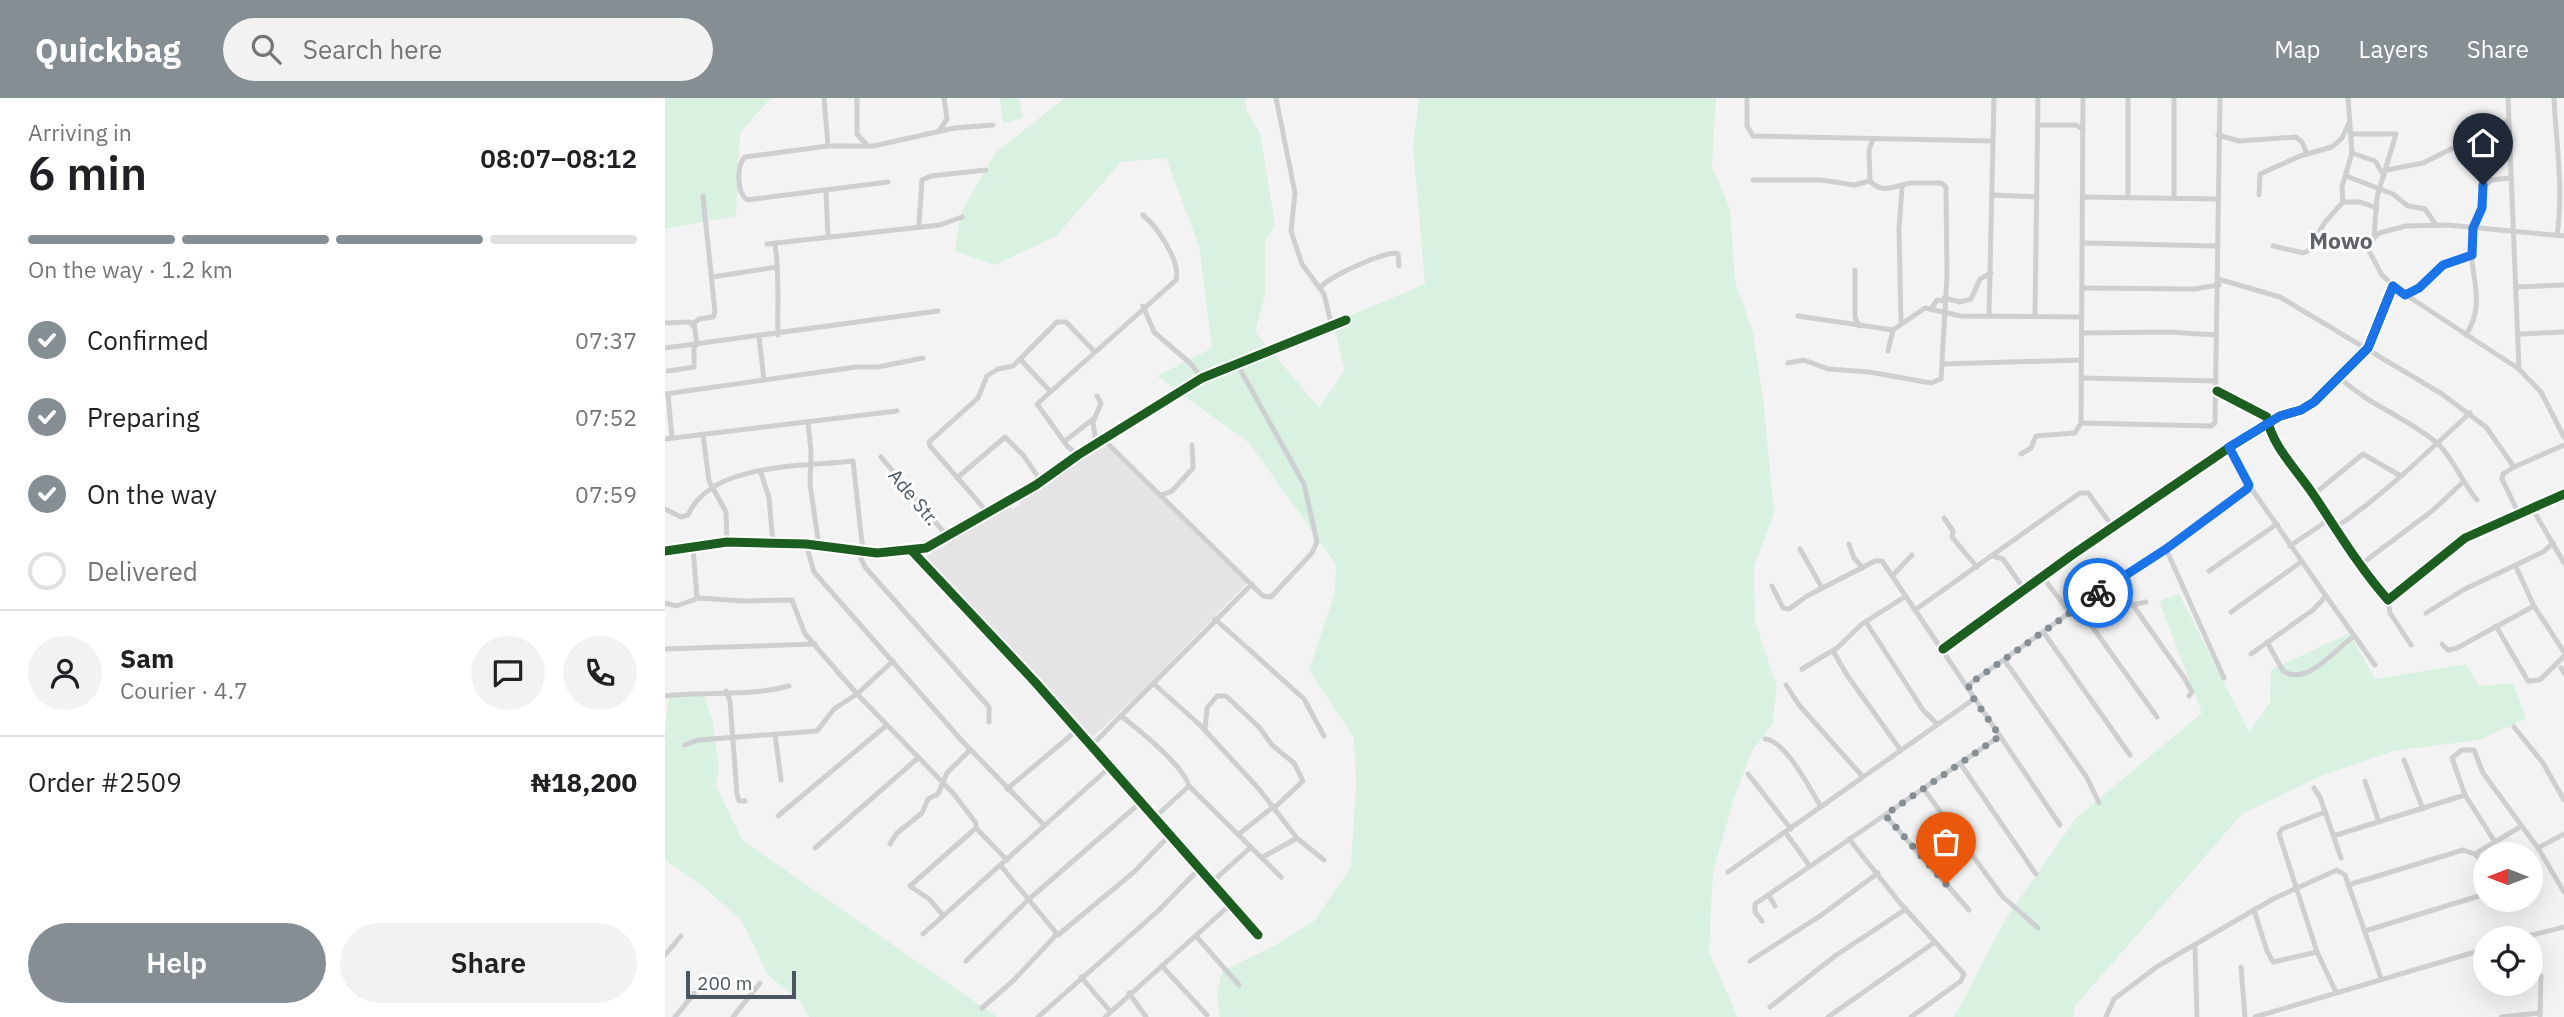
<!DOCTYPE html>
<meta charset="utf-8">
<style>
:root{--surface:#fff;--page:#f2f2f2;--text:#202124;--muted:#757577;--line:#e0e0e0;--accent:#858e93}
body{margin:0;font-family:"IBM Plex Sans",sans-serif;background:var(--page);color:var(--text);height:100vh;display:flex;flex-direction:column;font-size:26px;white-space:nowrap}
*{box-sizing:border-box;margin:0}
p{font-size:23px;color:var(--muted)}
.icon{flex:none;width:38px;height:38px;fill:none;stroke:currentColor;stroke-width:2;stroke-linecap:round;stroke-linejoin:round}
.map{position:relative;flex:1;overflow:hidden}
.sheet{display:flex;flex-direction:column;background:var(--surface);width:665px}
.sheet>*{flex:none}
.needle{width:46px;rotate:270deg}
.controls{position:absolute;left:1808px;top:744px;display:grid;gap:14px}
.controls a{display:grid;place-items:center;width:70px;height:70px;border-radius:50%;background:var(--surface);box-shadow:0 7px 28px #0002;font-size:35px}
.scale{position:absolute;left:21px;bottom:18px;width:110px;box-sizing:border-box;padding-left:7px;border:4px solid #4a5760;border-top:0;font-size:19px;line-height:24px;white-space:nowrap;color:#4a5760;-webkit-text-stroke:5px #fff;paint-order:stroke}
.pin{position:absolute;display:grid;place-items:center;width:60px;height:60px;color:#fff;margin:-72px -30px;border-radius:50% 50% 50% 0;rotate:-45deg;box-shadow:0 0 7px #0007}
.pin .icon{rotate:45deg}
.courier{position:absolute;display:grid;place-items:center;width:70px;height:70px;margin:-35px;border:5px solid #1a73e8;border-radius:50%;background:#fff;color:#222;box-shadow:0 2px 9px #0007}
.overview em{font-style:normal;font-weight:600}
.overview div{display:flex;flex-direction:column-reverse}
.overview{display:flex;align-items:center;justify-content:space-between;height:119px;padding:0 28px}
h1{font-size:46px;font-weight:600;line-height:52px}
.bar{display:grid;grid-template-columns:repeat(4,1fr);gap:10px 7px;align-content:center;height:84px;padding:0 28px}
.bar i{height:9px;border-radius:5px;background:var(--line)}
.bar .on{background:var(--accent)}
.bar p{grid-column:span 4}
.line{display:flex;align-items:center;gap:18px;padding:0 28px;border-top:2px solid var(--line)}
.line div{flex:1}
.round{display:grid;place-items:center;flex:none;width:74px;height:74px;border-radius:37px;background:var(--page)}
ol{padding:0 28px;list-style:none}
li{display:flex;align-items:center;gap:21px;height:77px}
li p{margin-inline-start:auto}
li .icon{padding:7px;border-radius:50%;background:var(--accent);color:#fff;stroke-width:4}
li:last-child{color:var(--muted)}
li i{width:38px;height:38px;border:4px solid var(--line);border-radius:50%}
.button{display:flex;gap:14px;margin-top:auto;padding:14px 28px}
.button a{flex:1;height:80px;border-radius:42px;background:var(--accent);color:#fff;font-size:28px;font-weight:600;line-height:80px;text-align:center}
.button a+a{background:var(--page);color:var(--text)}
header{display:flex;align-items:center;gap:42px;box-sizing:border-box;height:98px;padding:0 35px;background:var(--accent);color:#fff}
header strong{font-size:33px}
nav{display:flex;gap:38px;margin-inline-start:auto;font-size:24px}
.search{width:490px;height:63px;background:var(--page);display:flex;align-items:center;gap:18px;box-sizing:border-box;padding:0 24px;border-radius:38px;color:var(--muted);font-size:26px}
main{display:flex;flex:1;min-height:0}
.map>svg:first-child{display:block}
.education{fill:#e5e4e5}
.green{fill:#d9f1e0}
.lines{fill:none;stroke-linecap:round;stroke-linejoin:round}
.minor{stroke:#cdcfd1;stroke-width:5}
.cycleway-casing{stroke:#fff;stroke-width:13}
.cycleway{stroke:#1b5e20;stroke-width:9}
.done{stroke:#858e93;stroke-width:7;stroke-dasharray:0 12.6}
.route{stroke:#1a73e8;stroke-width:9}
.labels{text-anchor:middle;stroke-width:6;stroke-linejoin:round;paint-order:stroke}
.street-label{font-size:19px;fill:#4a5760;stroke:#fff}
.quarter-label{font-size:23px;font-weight:bold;fill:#5f6367;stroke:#fff}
</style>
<header>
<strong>Quickbag</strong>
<div class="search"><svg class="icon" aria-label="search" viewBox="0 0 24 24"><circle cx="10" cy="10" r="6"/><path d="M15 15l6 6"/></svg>Search here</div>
<nav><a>Map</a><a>Layers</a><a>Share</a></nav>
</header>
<main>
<section class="sheet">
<div class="overview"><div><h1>6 min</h1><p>Arriving in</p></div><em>08:07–08:12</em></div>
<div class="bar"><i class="on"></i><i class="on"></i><i class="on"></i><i></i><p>On the way · 1.2 km</p></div>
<ol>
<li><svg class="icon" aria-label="check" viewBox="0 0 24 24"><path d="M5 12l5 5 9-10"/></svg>Confirmed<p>07:37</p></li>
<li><svg class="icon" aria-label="check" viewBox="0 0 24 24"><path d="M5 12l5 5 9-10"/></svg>Preparing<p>07:52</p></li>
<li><svg class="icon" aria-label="check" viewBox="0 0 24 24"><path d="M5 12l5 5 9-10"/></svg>On the way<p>07:59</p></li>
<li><i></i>Delivered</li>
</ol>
<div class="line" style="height:126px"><a class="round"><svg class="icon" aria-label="person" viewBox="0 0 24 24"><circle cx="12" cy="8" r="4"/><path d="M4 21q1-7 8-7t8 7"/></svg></a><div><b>Sam</b><p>Courier · 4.7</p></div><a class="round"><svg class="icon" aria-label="chat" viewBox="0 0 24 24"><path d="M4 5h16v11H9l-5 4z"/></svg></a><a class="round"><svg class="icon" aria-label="phone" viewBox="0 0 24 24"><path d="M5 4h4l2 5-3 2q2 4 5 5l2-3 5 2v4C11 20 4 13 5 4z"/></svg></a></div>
<div class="line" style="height:91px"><div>Order #2509</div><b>₦18,200</b></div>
<div class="button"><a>Help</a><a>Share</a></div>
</section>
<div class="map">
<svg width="1899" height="919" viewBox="0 0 1899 919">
<rect width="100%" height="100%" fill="#f3f3f3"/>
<path class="education" d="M438,345L583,484L471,599L425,641L260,459L343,408L348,411L355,407L357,398Z"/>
<g class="green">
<path d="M0,0H106L75,34L71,118L0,131Z"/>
<path d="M335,0H354L358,20L338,25Z"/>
<path d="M400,0H581V11L595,35L610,127L600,143V197L590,234L654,310L680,272L668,225L760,186L748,48L754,0H1051L1047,68L1065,111L1070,183L1088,235L1099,308L1109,416L1089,468L1090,523L1112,589L1107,627L1087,653L1069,700L1048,774L1044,853L1072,919H555L552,896L557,873L609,848L649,823L686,769L691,685L689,640L644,572L670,494L671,466L584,345L492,278L547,250L534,148L501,60L456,64L391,138L330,167L290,153L296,115L330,55Z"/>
<path d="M1514,496L1584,634L1605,605L1606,572L1684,535L1710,581L1801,566L1814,588L1848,585L1861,621L1814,642L1728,653L1656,678L1577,716L1410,908L1408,919H1289L1342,819L1411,720L1537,615L1494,503Z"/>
<path d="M38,593L48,625L54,670L51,688L77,742L332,919H144L136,904L103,877L77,823L40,790L0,762V632L4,595Z"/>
</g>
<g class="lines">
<g class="minor">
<path d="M159,0L163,48"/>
<path d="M192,0V36L201,46"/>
<path d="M611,0L630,95L626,133L637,166L659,196L666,225"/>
<path d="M1082,0V28L1088,38L1327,43"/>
<path d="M1843,0L1854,271"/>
<path d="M1889,0C1891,44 1899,92 1892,137"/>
<path d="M1374,27H1411L1418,31"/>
<path d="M274,33L282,21L279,0"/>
<path d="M1686,36H1731L1712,99L1709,140"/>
<path d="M1553,37L1574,43L1631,39L1637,44L1642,56"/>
<path d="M1687,55L1710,63L1719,78"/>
<path d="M1722,72L1758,65L1844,22"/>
<path d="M1681,78L1728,96L1743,108L1760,111L1771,127"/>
<path d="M1088,82H1156L1189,87L1205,83"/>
<path d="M1205,83L1204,52L1208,41"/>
<path d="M223,84L82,102C72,95 71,68 80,59L163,48H208L290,30L328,27"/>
<path d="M161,93L163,139"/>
<path d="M1327,97L1372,99"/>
<path d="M1594,97L1595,76L1635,58L1667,49L1677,40L1684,25"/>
<path d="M1463,98V0"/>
<path d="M1419,99L1553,101"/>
<path d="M1509,100V0"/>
<path d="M1678,104H1695L1712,110"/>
<path d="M254,127L257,82L266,78L321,72"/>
<path d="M1899,138L1783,127L1741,128L1714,135L1709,140L1704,153L1717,177L1732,191L1854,271L1876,294L1899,339"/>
<path d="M1419,145L1552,148"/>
<path d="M102,146L275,127L297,119"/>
<path d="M110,147C115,177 112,207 113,237"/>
<path d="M1608,148L1638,155L1643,153L1660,124L1678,104L1677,89L1687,55L1683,0"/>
<path d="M1190,172V219L1194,228"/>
<path d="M47,179L112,169"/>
<path d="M1553,181L1615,199L1777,296L1821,329L1849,369L1899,347"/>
<path d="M1852,189L1899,187"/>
<path d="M655,190C662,179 724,151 733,156L734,168"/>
<path d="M1418,190L1529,191L1554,187"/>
<path d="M1740,197L1754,190L1778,167L1807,157"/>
<path d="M1279,200L1295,204L1306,201L1315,181L1326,175"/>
<path d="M478,208L489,234L525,265L537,280"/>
<path d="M1266,211L1272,202L1279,203"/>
<path d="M1370,217L1373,0"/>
<path d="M1133,218L1228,232"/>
<path d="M1324,218L1329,0"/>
<path d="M0,225L25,224L29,229"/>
<path d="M1236,225L1234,131L1237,90"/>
<path d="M1417,235L1505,234L1551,237"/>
<path d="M1855,236L1899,234"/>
<path d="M1801,237C1825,200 1799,170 1808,131C1812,113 1817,109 1818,89L1826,82L1846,80"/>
<path d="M94,239L99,282"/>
<path d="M32,247L29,225L34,221L48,219L50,214L38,98"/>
<path d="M0,250L273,213"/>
<path d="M1223,253L1228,232L1260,210L1296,218L1417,219"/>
<path d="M355,261L384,292"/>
<path d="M1123,265L1139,262L1163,271L1204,274L1266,285L1276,281L1282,179L1281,89L1276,85C1267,85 1257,85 1247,85C1233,86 1218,98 1205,83"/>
<path d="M1278,266L1416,262"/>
<path d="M3,273L29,269V247"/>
<path d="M1673,278C1703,307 1741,319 1772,345C1785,355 1798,386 1812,402"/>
<path d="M1417,280L1551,283"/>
<path d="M1552,293L1602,319C1606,347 1632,372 1648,396C1672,432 1694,469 1723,502L1800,440L1899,396"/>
<path d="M0,296L191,269H213L258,260"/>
<path d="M3,296L7,340"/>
<path d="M143,324L146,354L145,386L154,448"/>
<path d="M1416,325L1546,328L1550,325L1555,0"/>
<path d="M38,336L44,383L61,414L62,444"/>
<path d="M0,341L232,313"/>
<path d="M439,342L598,498L606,499L647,455L652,444L639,386L572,266"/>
<path d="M400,343L428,321"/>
<path d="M431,346L428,324L436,305L432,298"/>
<path d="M1565,349L1584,387L1661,498L1648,512L1586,556"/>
<path d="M1356,356L1366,350L1371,338L1410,335L1416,325L1418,0"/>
<path d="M413,357L403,349L372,306L511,182C516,163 492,129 478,117"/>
<path d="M216,359L283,439"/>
<path d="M1849,369L1838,376L1837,381L1854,416"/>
<path d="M96,375L104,400L108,446"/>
<path d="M292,380L340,339L358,357L376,383"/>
<path d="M496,397L507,393L528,370L527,347"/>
<path d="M1648,397L1698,356L1734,377"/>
<path d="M1867,410L1899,465"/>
<path d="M0,411L16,419L23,417C46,364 139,369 188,363L198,454"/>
<path d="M323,415L265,348L264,344L313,300L322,278L333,271L348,268L392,224H401L429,253"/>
<path d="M1279,420L1288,433L1287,439L1312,469"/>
<path d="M1670,430C1719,397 1760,356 1805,315"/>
<path d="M141,446L149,474L298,644L379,727"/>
<path d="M1184,446L1189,460L1198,470"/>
<path d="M1625,448L1659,425L1660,420"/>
<path d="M28,450L32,500"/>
<path d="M1135,451L1157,490"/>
<path d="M1501,451L1559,580"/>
<path d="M0,453L62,444L141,446L212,455L261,450L371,387L413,357L537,280L681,222"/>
<path d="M247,453L370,584L593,837"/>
<path d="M193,454L200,469L324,609V624"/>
<path d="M1328,458L1338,461L1359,491"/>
<path d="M1695,467L1767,413L1797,385"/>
<path d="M1851,469L1869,508L1899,554"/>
<path d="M1544,473L1612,426"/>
<path d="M1228,477L1247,457"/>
<path d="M1377,478L1405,515"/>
<path d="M1451,483L1520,581L1527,594L1524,598"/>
<path d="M1107,488L1118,510L1124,511L1142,498L1210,463H1217L1395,727"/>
<path d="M1661,498L1710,567"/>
<path d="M1723,502L1725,515L1746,547"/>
<path d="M0,505L11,508L34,500L78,503L127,502L140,536L192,596L169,611L152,633L33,642L20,647"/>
<path d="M1468,507L1481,504"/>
<path d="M1413,509L1492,619"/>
<path d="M1250,512L1415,395H1423L1448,429"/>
<path d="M1566,514L1636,464"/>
<path d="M1761,515L1798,492L1878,454L1888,445"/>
<path d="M550,521L639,601L659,638"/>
<path d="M1201,524L1258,612L1271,625"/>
<path d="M1831,528L1863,583L1875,582L1899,558"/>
<path d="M1379,535L1465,657"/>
<path d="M1602,544L1618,573C1642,589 1670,551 1688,539"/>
<path d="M1777,546L1783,552L1792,550L1869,508"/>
<path d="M0,551L150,546"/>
<path d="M1278,551L1407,457L1565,349L1615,318L1636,312L1649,304L1703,250L1728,188"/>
<path d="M1168,553L1182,577L1235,651"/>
<path d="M228,563L192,596L288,695L311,725V730L342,762"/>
<path d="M1340,563L1421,678L1434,705"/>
<path d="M1896,570L1899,575"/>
<path d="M1137,571L1172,550L1197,526L1241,498"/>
<path d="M489,586L535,627L594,691L632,740L659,762"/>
<path d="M1121,587L1134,607L1198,679"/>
<path d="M1303,587L1445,486L1501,451L1584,387"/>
<path d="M61,593L65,603L72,696L74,703H80"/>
<path d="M0,598C41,593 84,599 124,588"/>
<path d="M456,618C473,631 519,668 524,688L616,779"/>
<path d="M1849,629L1878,665L1899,702"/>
<path d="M540,632L542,610L552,598H561L594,629L607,647L629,665L638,683L609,710"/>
<path d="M110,636L116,682"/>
<path d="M1100,641C1120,642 1145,691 1155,707"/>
<path d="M426,648L587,486"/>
<path d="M1739,662L1758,711"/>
<path d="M1295,665L1371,776"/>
<path d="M1083,676L1126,731"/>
<path d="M1700,683L1714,724"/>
<path d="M1258,690L1338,799L1373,830"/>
<path d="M1649,690L1655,699L1676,760"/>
<path d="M342,691L411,633"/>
<path d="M1800,697L1787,660L1797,652H1809L1818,675L1873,750L1899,794"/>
<path d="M1660,714L1617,731L1614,736L1652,854L1671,894"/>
<path d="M1220,717L1304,812"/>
<path d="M113,718L222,627"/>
<path d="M488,721L524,688"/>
<path d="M1121,735L1144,767"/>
<path d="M574,736L608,709"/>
<path d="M1668,738L1800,697L1830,744"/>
<path d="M1184,741L1235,805L1299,876L1296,883L1246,919"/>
<path d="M225,746L232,735L257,715L263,701L273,696L282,675L305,652"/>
<path d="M150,750L253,660"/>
<path d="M1873,750L1899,736"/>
<path d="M1810,756L1855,729"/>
<path d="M598,759L632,740"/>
<path d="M336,768L393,837L469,774L504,738"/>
<path d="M1063,774L1309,601"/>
<path d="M547,784L585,750"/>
<path d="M1683,787L1798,752L1810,756L1820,767"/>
<path d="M1104,798L1110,808"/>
<path d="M1589,812L1602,853L1608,864L1652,854"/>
<path d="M278,817L264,801L245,788L311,730"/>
<path d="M1097,823L1090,814V806L1335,638"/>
<path d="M1700,833L1820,796"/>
<path d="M258,836L444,670"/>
<path d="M531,838L574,887"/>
<path d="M1855,840L1899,829"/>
<path d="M1530,848L1532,919"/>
<path d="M0,857L16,838"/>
<path d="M301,863L363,802L475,705"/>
<path d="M1085,863L1155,818L1213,775"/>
<path d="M497,868L542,917"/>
<path d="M1576,869L1580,919"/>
<path d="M416,879L445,913"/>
<path d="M464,895L481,919"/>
<path d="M1105,909L1170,858L1241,811"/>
<path d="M317,910L349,882L391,837"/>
<path d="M10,919L32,892"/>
<path d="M68,919L95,885"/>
<path d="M373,919L493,813L534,771"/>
<path d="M440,919L565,807"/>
<path d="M1163,919L1270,844"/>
<path d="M1441,919L1449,901L1493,868L1608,801L1672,772L1680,777L1716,880"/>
<path d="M1590,919L1820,851"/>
<path d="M1836,919L1875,915"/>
<path d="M1875,919L1876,878"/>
</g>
<g class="cycleway-casing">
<g id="cycleway">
<path d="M1552,293L1602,319C1606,347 1632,372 1648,396C1672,432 1694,469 1723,502L1800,440L1899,396"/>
<path d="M0,453L62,444L141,446L212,455L261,450L371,387L413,357L537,280L681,222"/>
<path d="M247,453L370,584L593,837"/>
<path d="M1278,551L1407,457L1565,349L1615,318L1636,312L1649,304L1703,250L1728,188"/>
</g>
</g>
<use href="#cycleway" class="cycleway"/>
</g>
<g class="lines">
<path class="done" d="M1281,786L1220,717L1335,638L1309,601L1303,587L1433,495"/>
<path class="route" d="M1433,495L1501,451L1582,391L1584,387L1564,349L1615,318L1636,312L1649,304L1703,250L1728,188L1740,197L1754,190L1778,167L1807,157L1808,130L1817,110L1818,87"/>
</g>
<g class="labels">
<g class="street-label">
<text transform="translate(249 399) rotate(50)" y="7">Ade Str.</text>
</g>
<g class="quarter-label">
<text x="1676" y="151">Mowo</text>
</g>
</g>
</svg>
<div class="controls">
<a><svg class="needle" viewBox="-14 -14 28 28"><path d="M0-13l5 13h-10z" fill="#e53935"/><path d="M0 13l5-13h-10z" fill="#757577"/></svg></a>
<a><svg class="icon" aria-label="locate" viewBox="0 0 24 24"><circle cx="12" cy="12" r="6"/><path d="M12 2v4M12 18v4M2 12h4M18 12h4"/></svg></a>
</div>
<div class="scale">200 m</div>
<div class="pin" style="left:1281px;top:786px;background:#ea580c"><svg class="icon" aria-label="bag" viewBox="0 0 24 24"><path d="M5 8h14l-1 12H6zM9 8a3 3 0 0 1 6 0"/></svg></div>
<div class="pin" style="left:1818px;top:87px;background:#1f2937"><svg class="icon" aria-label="home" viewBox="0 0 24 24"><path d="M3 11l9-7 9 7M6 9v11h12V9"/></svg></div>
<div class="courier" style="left:1433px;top:495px"><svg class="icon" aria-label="bike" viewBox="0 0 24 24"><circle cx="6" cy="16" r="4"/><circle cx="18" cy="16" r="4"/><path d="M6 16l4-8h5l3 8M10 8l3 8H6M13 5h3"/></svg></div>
</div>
</main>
